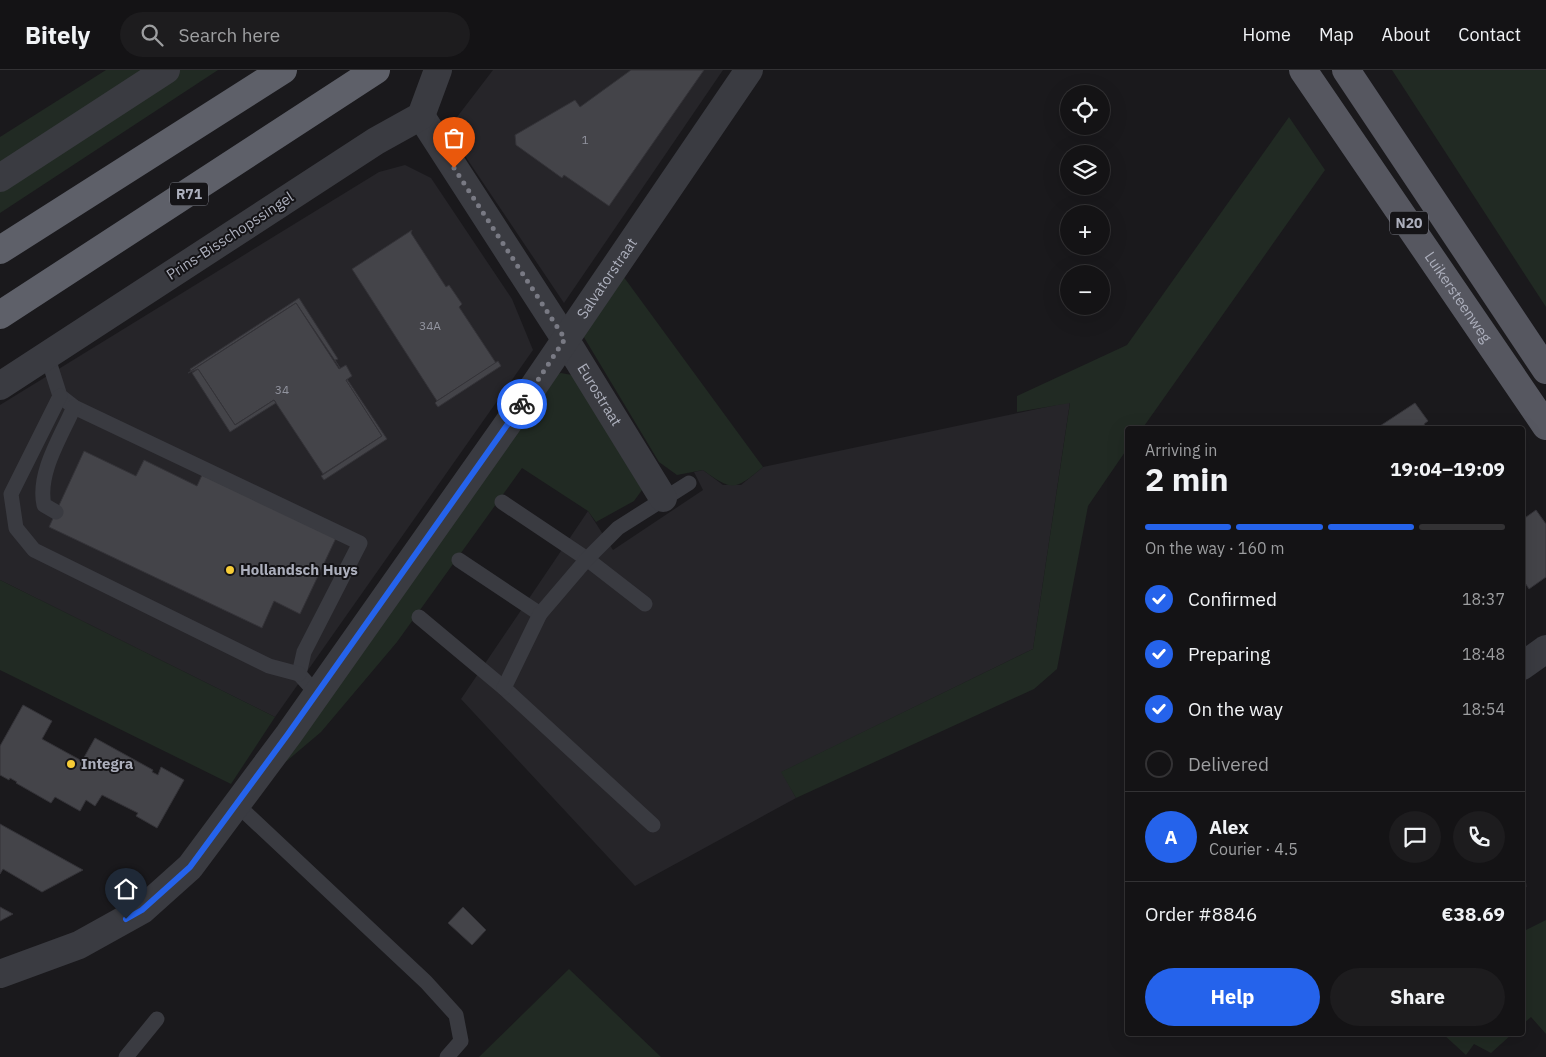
<!DOCTYPE html>
<meta charset="utf-8">
<style>
:root{--surface:#141315;--page:#1d1c1e;--text:#f1f3f6;--muted:#9d9ea0;--line:#333234;--accent:#2563eb}
body{margin:0;font-family:"IBM Plex Sans",sans-serif;background:var(--page);color:var(--text);height:100vh;display:flex;flex-direction:column;font-size:19px;white-space:nowrap}
*{box-sizing:border-box;margin:0}
p{font-size:16px;color:var(--muted)}
.icon{flex:none;width:28px;height:28px;fill:none;stroke:currentColor;stroke-width:2;stroke-linecap:round;stroke-linejoin:round}
.map{position:relative;flex:1;overflow:hidden}
.side{position:absolute;left:1125px;top:356px;width:400px;height:610px;display:flex;flex-direction:column;background:var(--surface);border-radius:5px;box-shadow:0 5px 20px #0002,0 0 0 1px var(--line)}
.side>*{flex:none}
.buttons{position:absolute;left:1060px;top:15px;display:grid;gap:10px}
.buttons a{display:grid;place-items:center;width:50px;height:50px;border-radius:50%;background:var(--surface);box-shadow:0 5px 20px #0002,0 0 0 1px var(--line);font-size:25px}
.pin{position:absolute;display:grid;place-items:center;width:42px;height:42px;color:#fff;margin:-51px -21px;border-radius:50% 50% 50% 0;rotate:-45deg;box-shadow:0 0 5px #0007}
.pin .icon{rotate:45deg}
.courier{position:absolute;display:grid;place-items:center;width:50px;height:50px;margin:-25px;border:4px solid #2563eb;border-radius:50%;background:#fff;color:#222;box-shadow:0 1px 6px #0007}
.overview em{font-style:normal;font-weight:700}
.overview div{display:flex;flex-direction:column-reverse}
.overview{display:flex;align-items:center;justify-content:space-between;height:85px;padding:0 20px}
h1{font-size:32px;font-weight:700;line-height:38px}
.bar{display:grid;grid-template-columns:repeat(4,1fr);gap:8px 5px;align-content:center;height:60px;padding:0 20px}
.bar i{height:6px;border-radius:4px;background:var(--line)}
.bar .on{background:var(--accent)}
.bar p{grid-column:span 4}
.line{display:flex;align-items:center;gap:12px;padding:0 20px;border-top:1px solid var(--line)}
.line div{flex:1}
.round{display:grid;place-items:center;flex:none;width:52px;height:52px;border-radius:26px;background:var(--page)}
ol{padding:0 20px;list-style:none}
li{display:flex;align-items:center;gap:15px;height:55px}
li p{margin-inline-start:auto}
li .icon{padding:5px;border-radius:50%;background:var(--accent);color:#fff;stroke-width:4}
li:last-child{color:var(--muted)}
li i{width:28px;height:28px;border:2px solid var(--line);border-radius:50%}
.primary-button{display:flex;gap:10px;margin-top:auto;padding:10px 20px}
.primary-button a{flex:1;height:58px;border-radius:30px;background:var(--accent);color:#fff;font-size:20px;font-weight:700;line-height:58px;text-align:center}
.primary-button a+a{background:var(--page);color:var(--text)}
header{display:flex;align-items:center;gap:30px;box-sizing:border-box;height:70px;padding:0 25px;background:var(--surface);border-bottom:1px solid var(--line)}
header strong{font-size:24px}
nav{display:flex;gap:28px;margin-inline-start:auto;font-size:18px}
.search{width:350px;height:45px;background:var(--page);display:flex;align-items:center;gap:12px;box-sizing:border-box;padding:0 18px;border-radius:28px;color:var(--muted);font-size:19px}
.map>svg:first-child{display:block}
.built{fill:#262529}
.green{fill:#212a23}
.building{fill:#444449;stroke:#343338}
.lines{fill:none;stroke-linecap:round;stroke-linejoin:round}
.service{stroke:#3a3b41;stroke-width:15}
.minor{stroke:#3a3b41;stroke-width:28}
.primary{stroke:#565760;stroke-width:28}
.trunk{stroke:#5e6069;stroke-width:28}
.done{stroke:#797a84;stroke-width:5;stroke-dasharray:0 9}
.route{stroke:#2563eb;stroke-width:6}
.poi-dot{fill:#f7cc36;stroke:#151417;stroke-width:2}
.labels{text-anchor:middle;stroke-width:4;stroke-linejoin:round;paint-order:stroke}
.number-label{font-size:12px;fill:#92949f}
.shield{fill:#151417;stroke:#7f808a;stroke-width:1}
.shield-label{font-size:14px;font-weight:bold;fill:#acafbc}
.street-label{font-size:15px;fill:#acafbc;stroke:#151417}
.poi-label{font-size:15px;font-weight:bold;fill:#acafbc;stroke:#151417;text-anchor:start}
</style>
<header>
<strong>Bitely</strong>
<div class="search"><svg class="icon" aria-label="search" viewBox="0 0 24 24"><circle cx="10" cy="10" r="6"/><path d="M15 15l6 6"/></svg>Search here</div>
<nav><a>Home</a><a>Map</a><a>About</a><a>Contact</a></nav>
</header>
<div class="map">
<svg width="1546" height="987" viewBox="0 0 1546 987">
<rect width="100%" height="100%" fill="#1a191c"/>
<g class="built">
<path d="M493,0H723L564,233L459,77L457,47Z"/>
<path d="M405,95L431,108L512,229L533,280L275,647L0,510V335L379,102Z"/>
<path d="M1070,332L1033,579L782,702L796,728L635,816L461,629L588,441L613,480L703,420L694,402L703,400L723,415H741L763,397Z"/>
</g>
<g class="green">
<path d="M106,0H218L0,143V67Z"/>
<path d="M1392,0H1546V237Z"/>
<path d="M1289,47L1325,100L1142,359H1128L1127,379L1088,436L1057,599L1034,619L796,728L781,702L1033,579L1070,333L1017,342V326L1127,275Z"/>
<path d="M623,206L763,397C735,420 733,422 703,400L677,405L659,392L582,264Z"/>
<path d="M561,303L572,305L642,420L634,431L596,452L588,441L522,398L397,572L321,662L275,701L551,306Z"/>
<path d="M0,510L275,647L231,714L0,600Z"/>
<path d="M1546,850V964L1531,947L1523,954L1522,862Z"/>
<path d="M569,899L661,987H479Z"/>
<path d="M1443,964H1512L1491,983L1474,974L1466,985Z"/>
</g>
<g class="building">
<path d="M631,0H704L609,136L564,105L562,108L516,75L515,65L575,30L580,37Z"/>
<path d="M412,160L411,163L446,217L449,215L462,234L459,237L496,293L437,331L352,199Z"/>
<path d="M299,228L338,289L335,290L340,298L296,233L191,301L190,299Z"/>
<path d="M296,233L339,299L346,295L352,306L346,310L382,366L323,404L274,330L235,355L198,299L188,303Z"/>
<path d="M498,291L501,296L438,337L435,333L437,331Z"/>
<path d="M198,299L235,355L274,330L276,333L230,362L192,303Z"/>
<path d="M347,309L387,369L324,410L321,406L382,366L346,310Z"/>
<path d="M1415,333L1428,351L1424,354L1427,359H1382L1380,356Z"/>
<path d="M84,381L136,406L144,390L197,416L202,405L336,468L300,544L274,531L262,558L49,457Z"/>
<path d="M1536,440L1546,454V507L1529,519L1522,508V450Z"/>
<path d="M23,635L52,651L42,669L82,691L95,668L153,700L152,702L158,705L161,697L184,710L157,758L136,746L138,743L102,725L95,736L86,730L80,741L55,727L51,733L16,713L17,712L10,708L9,710L0,705V676Z"/>
<path d="M0,754L83,800L42,822L3,799L0,804Z"/>
<path d="M1522,780L1526,817H1522Z"/>
<path d="M0,837L13,844L0,851Z"/>
<path d="M463,837L486,860L472,875L448,853Z"/>
</g>
<g class="lines">
<g class="service">
<path d="M47,285L60,326L74,337L360,473L304,582L299,604L317,624"/>
<path d="M60,326L11,424L16,458L34,480L269,596L299,604"/>
<path d="M502,432L587,489L645,534"/>
<path d="M56,442L44,435C37,403 61,367 74,337"/>
<path d="M459,490L540,544"/>
<path d="M419,547L504,618L653,755"/>
<path d="M504,618L540,544L587,489L618,458L689,413"/>
<path d="M247,744L426,912L456,945L461,971L447,987"/>
<path d="M126,987L157,949"/>
</g>
<g class="minor">
<path id="s1" d="M421,46L565,269L663,428"/>
<path d="M0,108L166,0"/>
<path d="M0,316L376,71L421,46L438,0"/>
<path d="M1522,596L1546,579"/>
<path id="s2" d="M0,904L79,875L142,840L190,797L289,664L523,332L749,0"/>
</g>
<g class="primary">
<path id="s3" d="M1303,0L1546,356"/>
<path d="M1346,0L1546,300"/>
</g>
<g class="trunk">
<path d="M0,180L283,0"/>
<path d="M0,245L376,0"/>
</g>
</g>
<g class="lines">
<path class="done" d="M454,98L565,269L522,334"/>
<path class="route" d="M126,849L142,840L190,797L288,664L522,334"/>
</g>
<g class="poi-dot">
<circle cx="230" cy="500" r="5"/>
<circle cx="71" cy="694" r="5"/>
</g>
<g class="labels">
<g class="number-label">
<text x="585" y="74">1</text>
<text x="430" y="260">34A</text>
<text x="282" y="324">34</text>
</g>
<g class="shield">
<rect x="170" y="112.5" width="38" height="23" rx="4"/>
<rect x="1390" y="141.5" width="38" height="23" rx="4"/>
</g>
<g class="shield-label">
<text x="189" y="129">R71</text>
<text x="1409" y="158">N20</text>
</g>
<g class="street-label">
<text transform="translate(230 166) rotate(-33)" y="5">Prins-Bisschopssingel</text>
<text dy="5" stroke="none"><textPath href="#s2" startOffset="942">Salvatorstraat</textPath></text>
<text dy="5" stroke="none"><textPath href="#s3" startOffset="275">Luikersteenweg</textPath></text>
<text dy="5" stroke="none"><textPath href="#s1" startOffset="331">Eurostraat</textPath></text>
</g>
<g class="poi-label">
<text x="240" y="505">Hollandsch Huys</text>
<text x="81" y="699">Integra</text>
</g>
</g>
</svg>
<div class="buttons">
<a><svg class="icon" aria-label="locate" viewBox="0 0 24 24"><circle cx="12" cy="12" r="6"/><path d="M12 2v4M12 18v4M2 12h4M18 12h4"/></svg></a>
<a><svg class="icon" aria-label="layers" viewBox="0 0 24 24"><path d="M12 4l9 5-9 5-9-5zM3 14l9 5 9-5"/></svg></a>
<a>+</a>
<a>−</a>
</div>
<div class="pin" style="left:454px;top:98px;background:#ea580c"><svg class="icon" aria-label="bag" viewBox="0 0 24 24"><path d="M5 8h14l-1 12H6zM9 8a3 3 0 0 1 6 0"/></svg></div>
<div class="pin" style="left:126px;top:849px;background:#1f2937"><svg class="icon" aria-label="home" viewBox="0 0 24 24"><path d="M3 11l9-7 9 7M6 9v11h12V9"/></svg></div>
<div class="courier" style="left:522px;top:334px"><svg class="icon" aria-label="bike" viewBox="0 0 24 24"><circle cx="6" cy="16" r="4"/><circle cx="18" cy="16" r="4"/><path d="M6 16l4-8h5l3 8M10 8l3 8H6M13 5h3"/></svg></div>
<section class="side">
<div class="overview"><div><h1>2 min</h1><p>Arriving in</p></div><em>19:04–19:09</em></div>
<div class="bar"><i class="on"></i><i class="on"></i><i class="on"></i><i></i><p>On the way · 160 m</p></div>
<ol>
<li><svg class="icon" aria-label="check" viewBox="0 0 24 24"><path d="M5 12l5 5 9-10"/></svg>Confirmed<p>18:37</p></li>
<li><svg class="icon" aria-label="check" viewBox="0 0 24 24"><path d="M5 12l5 5 9-10"/></svg>Preparing<p>18:48</p></li>
<li><svg class="icon" aria-label="check" viewBox="0 0 24 24"><path d="M5 12l5 5 9-10"/></svg>On the way<p>18:54</p></li>
<li><i></i>Delivered</li>
</ol>
<div class="line" style="height:90px"><b class="round" style="background:var(--accent);color:#fff">A</b><div><b>Alex</b><p>Courier · 4.5</p></div><a class="round"><svg class="icon" aria-label="chat" viewBox="0 0 24 24"><path d="M4 5h16v11H9l-5 4z"/></svg></a><a class="round"><svg class="icon" aria-label="phone" viewBox="0 0 24 24"><path d="M5 4h4l2 5-3 2q2 4 5 5l2-3 5 2v4C11 20 4 13 5 4z"/></svg></a></div>
<div class="line" style="height:65px"><div>Order #8846</div><b>€38.69</b></div>
<div class="primary-button"><a>Help</a><a>Share</a></div>
</section>
</div>
